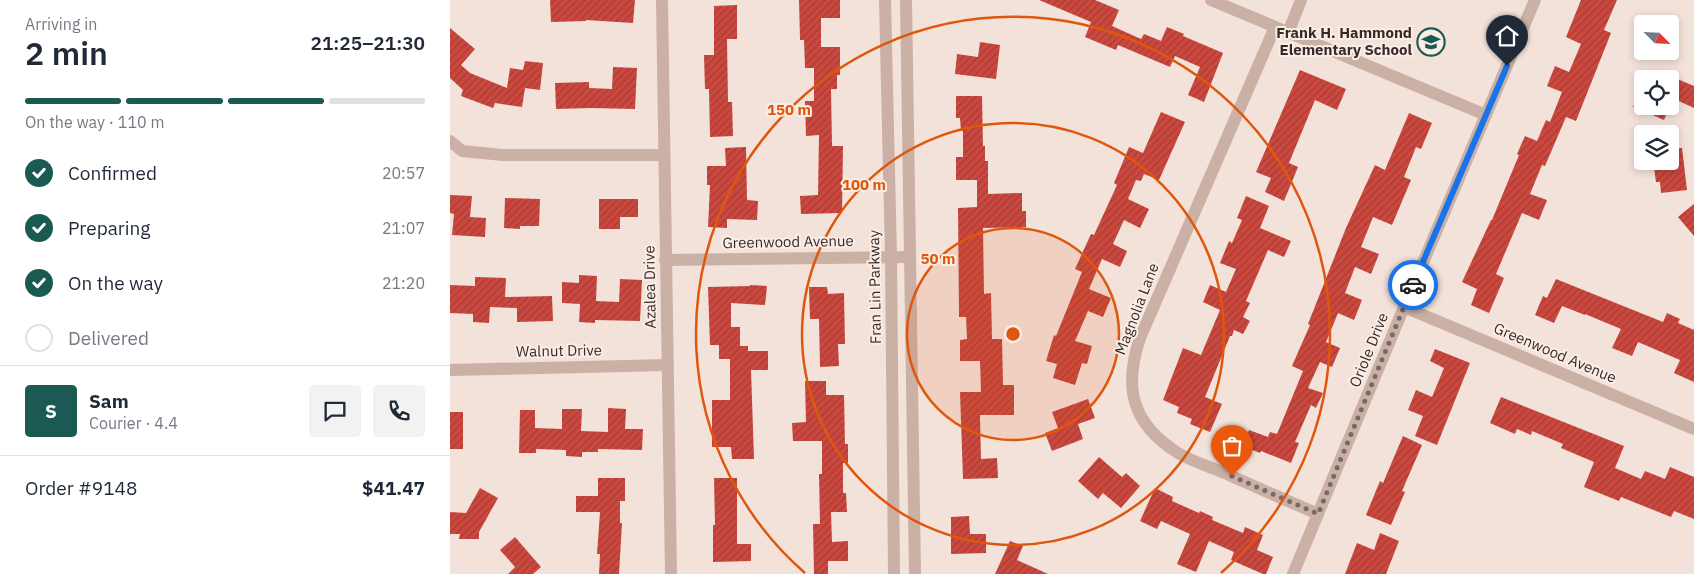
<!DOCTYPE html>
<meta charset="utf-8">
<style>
:root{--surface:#fff;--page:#f2f2f3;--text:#1f2937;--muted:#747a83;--line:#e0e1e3;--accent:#1b5a52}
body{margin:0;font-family:"IBM Plex Sans",sans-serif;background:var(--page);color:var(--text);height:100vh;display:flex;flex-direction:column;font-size:19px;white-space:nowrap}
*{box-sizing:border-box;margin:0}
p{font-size:16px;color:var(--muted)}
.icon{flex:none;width:28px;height:28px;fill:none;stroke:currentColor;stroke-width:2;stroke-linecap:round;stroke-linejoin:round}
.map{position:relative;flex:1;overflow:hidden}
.side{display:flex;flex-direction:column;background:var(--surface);width:450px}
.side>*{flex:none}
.needle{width:32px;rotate:114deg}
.fabs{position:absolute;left:1184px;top:15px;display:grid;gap:10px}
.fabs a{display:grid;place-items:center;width:45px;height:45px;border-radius:5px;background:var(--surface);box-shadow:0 2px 8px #0003;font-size:25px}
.pin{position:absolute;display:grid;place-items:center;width:42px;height:42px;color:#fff;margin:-51px -21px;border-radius:50% 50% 50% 0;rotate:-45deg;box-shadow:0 0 5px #0007}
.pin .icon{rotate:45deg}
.courier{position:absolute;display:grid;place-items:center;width:50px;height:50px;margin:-25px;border:4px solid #1a73e8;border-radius:50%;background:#fff;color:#222;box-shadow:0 1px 6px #0007}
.overview em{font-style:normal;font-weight:600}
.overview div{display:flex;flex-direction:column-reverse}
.overview{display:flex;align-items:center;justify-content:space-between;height:85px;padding:0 25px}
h1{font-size:32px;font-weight:600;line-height:38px}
.bar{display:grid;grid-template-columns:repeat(4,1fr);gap:8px 5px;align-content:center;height:60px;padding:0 25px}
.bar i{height:6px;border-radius:4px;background:var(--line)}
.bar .on{background:var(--accent)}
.bar p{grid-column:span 4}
.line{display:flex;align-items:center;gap:12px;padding:0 25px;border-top:1px solid var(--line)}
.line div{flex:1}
.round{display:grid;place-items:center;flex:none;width:52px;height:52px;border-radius:5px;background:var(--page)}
ol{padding:0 25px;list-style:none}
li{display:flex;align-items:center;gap:15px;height:55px}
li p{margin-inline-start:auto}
li .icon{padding:5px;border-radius:50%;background:var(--accent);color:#fff;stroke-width:4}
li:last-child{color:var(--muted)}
li i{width:28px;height:28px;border:2px solid var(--line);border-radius:50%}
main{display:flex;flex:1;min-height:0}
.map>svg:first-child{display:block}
.building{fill:url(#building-hatch)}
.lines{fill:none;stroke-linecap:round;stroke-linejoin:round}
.minor{stroke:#cbb0a5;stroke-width:12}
.done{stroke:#786a66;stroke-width:5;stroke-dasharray:0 9}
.route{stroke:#1a73e8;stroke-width:6}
.ring{fill:none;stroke:#df570d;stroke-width:2.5}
.labels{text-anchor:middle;stroke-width:4;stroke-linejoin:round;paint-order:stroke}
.poi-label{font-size:15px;font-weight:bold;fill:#362927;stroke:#faede6;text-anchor:end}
.street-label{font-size:15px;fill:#362927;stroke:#faede6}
.centre{fill:#df570d;stroke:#faede6;stroke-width:2.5}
.ring-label{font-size:15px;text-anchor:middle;font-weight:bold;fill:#df570d;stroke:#faede6;stroke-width:4;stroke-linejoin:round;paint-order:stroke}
</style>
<main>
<section class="side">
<div class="overview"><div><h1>2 min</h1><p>Arriving in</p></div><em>21:25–21:30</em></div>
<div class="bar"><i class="on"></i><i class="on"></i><i class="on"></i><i></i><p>On the way · 110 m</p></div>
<ol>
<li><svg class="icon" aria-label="check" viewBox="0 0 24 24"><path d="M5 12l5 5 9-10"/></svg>Confirmed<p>20:57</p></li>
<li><svg class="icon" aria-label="check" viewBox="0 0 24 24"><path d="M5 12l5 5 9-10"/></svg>Preparing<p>21:07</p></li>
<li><svg class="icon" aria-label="check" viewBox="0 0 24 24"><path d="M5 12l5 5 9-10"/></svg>On the way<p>21:20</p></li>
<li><i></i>Delivered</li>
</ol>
<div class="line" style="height:90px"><b class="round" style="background:var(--accent);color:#fff">S</b><div><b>Sam</b><p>Courier · 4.4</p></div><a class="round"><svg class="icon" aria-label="chat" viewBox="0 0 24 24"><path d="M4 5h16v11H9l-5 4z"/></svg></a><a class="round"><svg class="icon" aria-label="phone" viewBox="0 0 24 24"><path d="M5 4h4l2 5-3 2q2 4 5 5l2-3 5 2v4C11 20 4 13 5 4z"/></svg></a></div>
<div class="line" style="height:65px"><div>Order #9148</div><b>$41.47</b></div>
</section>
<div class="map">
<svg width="1244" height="574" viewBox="0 0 1244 574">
<defs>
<pattern id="building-hatch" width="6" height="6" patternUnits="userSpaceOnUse" patternTransform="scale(1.25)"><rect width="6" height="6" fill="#cb483f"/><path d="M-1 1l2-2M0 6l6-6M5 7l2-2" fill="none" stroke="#a63c35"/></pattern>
</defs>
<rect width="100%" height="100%" fill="#f3e2da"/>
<g class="building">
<path d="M100,0H185L183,23L136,20V21L101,22Z"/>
<path d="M349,0H390V18H371V47H390V75H387V89H381L382,146H393L392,213L351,214L350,196L368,195L369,135L356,136L355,101H364V68H355L354,40H350Z"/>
<path d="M589,0H645L669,10L662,26L691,39L694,34L711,41L717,27L734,34L733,36L773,53L754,102L738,95L750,67L725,56L720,67L668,45L666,50L635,37L641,22Z"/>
<path d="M1131,0H1167L1154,30L1161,33L1126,121L1116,117L1095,166L1092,165L1080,194L1097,200L1089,220L1072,213L1046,274L1054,278L1039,313L1021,305L1027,289L1012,282L1041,220H1042L1069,155L1067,154L1075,136L1087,141L1096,120L1100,122L1112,92L1097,86L1105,66L1119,72L1131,44L1116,37Z"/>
<path d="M287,5V39H277L278,102H282L283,136L260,137L259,89H255L254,55H264V6Z"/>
<path d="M0,28L25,49L11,65L20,73L57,88L60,68L73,70L75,61L93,63L90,90L75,88L72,107L45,103L43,108L11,96L13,90L0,78Z"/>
<path d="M530,42L550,45L546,79L505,74L507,54L528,57Z"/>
<path d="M163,67L187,68L185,109L141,108L106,109L105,83L139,82V88L162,89Z"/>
<path d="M850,70L896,89L887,110L865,100L839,163L848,167L834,201L815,192L821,178L806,172Z"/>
<path d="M1220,76L1244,86V108L1220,97Z"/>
<path d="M506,96H532L533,146H535V161H538V194L572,193V211H576V227L533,228L534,294L541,293L542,339H552L553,385H564V415H530L531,459L547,458L548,478L513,479L510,392H531L530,361H510V340L517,339L516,317H509L508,208L527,207V180H506V157H513V131H511L510,118H506Z"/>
<path d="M1182,106H1220L1214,120Z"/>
<path d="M711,112L735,122L709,180L694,174L691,181L686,180L678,199L699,209L690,228L674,220L663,244L677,251L670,267L652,259L639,289L661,298L653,317L638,311L625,341L642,346L637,364L632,363L625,385L603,378L607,364L596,361L604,335L606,336L632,272L625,269L641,234L644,235L667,185L664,183L679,147L693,153Z"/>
<path d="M959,113L982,123L971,149L966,147L954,177L961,180L942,225L923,217L911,247L929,254L921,274L905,267L895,293L912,300L904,320L888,313L876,342L890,348L882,367L870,362L858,388L873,393L866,408L861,405L845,442L849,443L841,463L811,451L810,453L793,446L799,430L818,437L820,432L827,434L853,371L842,366L860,325L858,324L896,228L925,165L935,170Z"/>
<path d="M296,147L297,200L308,201L307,220L277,219V228L258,227L260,185H257V166H276L275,148Z"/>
<path d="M1232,148L1237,190L1211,193L1210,182H1206L1203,161H1220V149Z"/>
<path d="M0,195L22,196L20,217L36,218L35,237L2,235L4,214L0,213Z"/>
<path d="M796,196L819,206L810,228L841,241L834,257L818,250L796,301L800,303L793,317L800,321L793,334L784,330L782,336H780L755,397L772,404L760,432L740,424L742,419L727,413L729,407L713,400L733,348L751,355L770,310L753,302L760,285L776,292L786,269L770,263L779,241L782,243L792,220L787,218Z"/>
<path d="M55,198L90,199L89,226H70V229L54,228Z"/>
<path d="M149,199H188V217H170V229H149Z"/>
<path d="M1244,204V236L1228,217Z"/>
<path d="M129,275L147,276L146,301L169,302L170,279L192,280L190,321L145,320V323L129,322L130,304L112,303V282L129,283Z"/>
<path d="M25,277L56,278L55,297L102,296L103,321L67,322V308L40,307L39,323L23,322V314L0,313V285L25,286Z"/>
<path d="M1106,279L1213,322L1217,313L1230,319L1228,323L1244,330V382L1224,373L1230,360L1188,342L1182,356L1162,348L1171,329L1135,314V315L1112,306L1104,323L1085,315L1093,296L1097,298Z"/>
<path d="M300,285L317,286L315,305L281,303V327H290V346H298V351H318V370H301L304,459H282L281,447H262V400H280V359H269V345H260L258,287L300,286Z"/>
<path d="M359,287H377L378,294L394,293L395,344H388L389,366L370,367L369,319H360Z"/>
<path d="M985,349L1020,363L987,445L965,436L973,416L958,410L966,390L982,397L994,368L980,361Z"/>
<path d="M355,381H376V395H394L395,444H398V463H393V493H396L397,512H381L382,542L398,541V561H378V574H364L363,524H370L369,474H372V441H343L342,423L356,422Z"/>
<path d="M1051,397L1174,446L1165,468L1191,479L1195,471L1215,479L1220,467L1244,477V519L1224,511L1221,517L1171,497L1169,501L1134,487L1144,462L1111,448L1113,444L1082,431L1081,435L1067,429L1065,434L1040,423Z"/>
<path d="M638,399L645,418L628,424L633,439L602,451L595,433L608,428L602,412Z"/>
<path d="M158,408L176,409L175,429H193L192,450L148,449V452H132V457L116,456V450L86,449V453H69L70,410H85V428L112,429V409H132L131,431L158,432Z"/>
<rect x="0" y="412" width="13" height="37"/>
<path d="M953,436L972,445L952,491L955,492L941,525L916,515L930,481L933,483Z"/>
<path d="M649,457L672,477L676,473L690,486L671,508L653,493L648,499L628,481Z"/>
<path d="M148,478H175V501H170V523H172L169,574H149L150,554H147L150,512H126V496H148Z"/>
<path d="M264,478H287V544H301V561L263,562V525H265Z"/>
<path d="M30,488L48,498L29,532V539H9L10,534H0V512L16,513Z"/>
<path d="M705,488L723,497L722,501L749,513L750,511L763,517L762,520L793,533L795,527L813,535L807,550L823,557L816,574H813L781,560L784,552L759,541L746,572L727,564L740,534L711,521L707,529L690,521Z"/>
<path d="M519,516L520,534H536V553L501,554V517Z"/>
<path d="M930,533L949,541L936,574H895L907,543L924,550Z"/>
<path d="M65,537L91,567L83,574H58L65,567L50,550Z"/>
<path d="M560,541L573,546L567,560L598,574H545Z"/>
</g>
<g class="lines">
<g class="minor">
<path d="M212,0L221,574"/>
<path d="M435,0L441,257L444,574"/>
<path d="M456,0L465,574"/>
<path d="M761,0L1036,115"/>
<path d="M825,27L690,338C673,388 682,424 728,453C743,462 761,467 777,474C808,488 838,501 868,514"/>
<path d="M838,33L851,0"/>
<path d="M0,141L12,151L53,155H213"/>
<path d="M215,260L460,257"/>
<path d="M954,307L1244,429"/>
<path d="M0,370L218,365"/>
<path d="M843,574L954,307L1085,0"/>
</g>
</g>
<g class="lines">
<path class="done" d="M782,476L868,514L963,285"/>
<path class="route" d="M963,285L1057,66"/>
</g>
<circle cx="563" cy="334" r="106" fill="#df570d" fill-opacity=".12"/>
<g class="ring">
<circle cx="563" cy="334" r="106"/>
<circle cx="563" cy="334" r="211"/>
<path d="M355 573A317 317 0 1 1 771 573"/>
</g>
<defs>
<g id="school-ring" transform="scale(1.4375)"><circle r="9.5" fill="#faede6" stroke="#1b5a52" stroke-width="1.5"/><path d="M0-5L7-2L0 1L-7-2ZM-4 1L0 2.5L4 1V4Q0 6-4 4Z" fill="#1b5a52"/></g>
</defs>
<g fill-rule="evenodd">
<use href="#school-ring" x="981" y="42"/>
</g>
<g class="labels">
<g class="poi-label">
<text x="962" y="38">Frank H. Hammond<tspan x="962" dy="17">Elementary School</tspan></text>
</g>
<g class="street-label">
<text transform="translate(338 242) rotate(-1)" y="5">Greenwood Avenue</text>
<text transform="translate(200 287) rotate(-91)" y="5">Azalea Drive</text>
<text transform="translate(425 287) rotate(-91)" y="5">Fran Lin Parkway</text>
<text transform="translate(687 309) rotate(-69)" y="5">Magnolia Lane</text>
<text transform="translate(919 350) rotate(-68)" y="5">Oriole Drive</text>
<text transform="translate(109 351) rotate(-1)" y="5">Walnut Drive</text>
<text transform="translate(1105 353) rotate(23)" y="5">Greenwood Avenue</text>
</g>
</g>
<circle cx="563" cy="334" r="8" class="centre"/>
<g class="ring-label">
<text x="339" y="115">150 m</text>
<text x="414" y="190">100 m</text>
<text x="488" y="264">50 m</text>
</g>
</svg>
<div class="fabs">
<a><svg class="needle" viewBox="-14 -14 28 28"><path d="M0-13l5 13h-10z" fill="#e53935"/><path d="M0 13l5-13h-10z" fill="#747a83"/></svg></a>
<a><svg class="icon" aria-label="locate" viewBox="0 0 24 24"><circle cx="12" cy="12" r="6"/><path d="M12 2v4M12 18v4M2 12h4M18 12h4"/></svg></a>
<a><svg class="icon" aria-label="layers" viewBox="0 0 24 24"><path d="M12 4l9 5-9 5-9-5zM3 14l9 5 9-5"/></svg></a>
</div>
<div class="pin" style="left:782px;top:476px;background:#ea580c"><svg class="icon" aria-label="bag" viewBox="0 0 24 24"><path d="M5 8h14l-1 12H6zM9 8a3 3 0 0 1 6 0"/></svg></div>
<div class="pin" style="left:1057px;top:66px;background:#1f2937"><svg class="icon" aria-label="home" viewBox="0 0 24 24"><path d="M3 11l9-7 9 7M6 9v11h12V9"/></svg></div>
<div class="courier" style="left:963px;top:285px"><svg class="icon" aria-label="car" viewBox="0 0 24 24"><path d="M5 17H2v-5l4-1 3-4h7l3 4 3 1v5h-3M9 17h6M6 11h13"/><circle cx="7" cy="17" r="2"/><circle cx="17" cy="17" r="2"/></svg></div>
</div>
</main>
